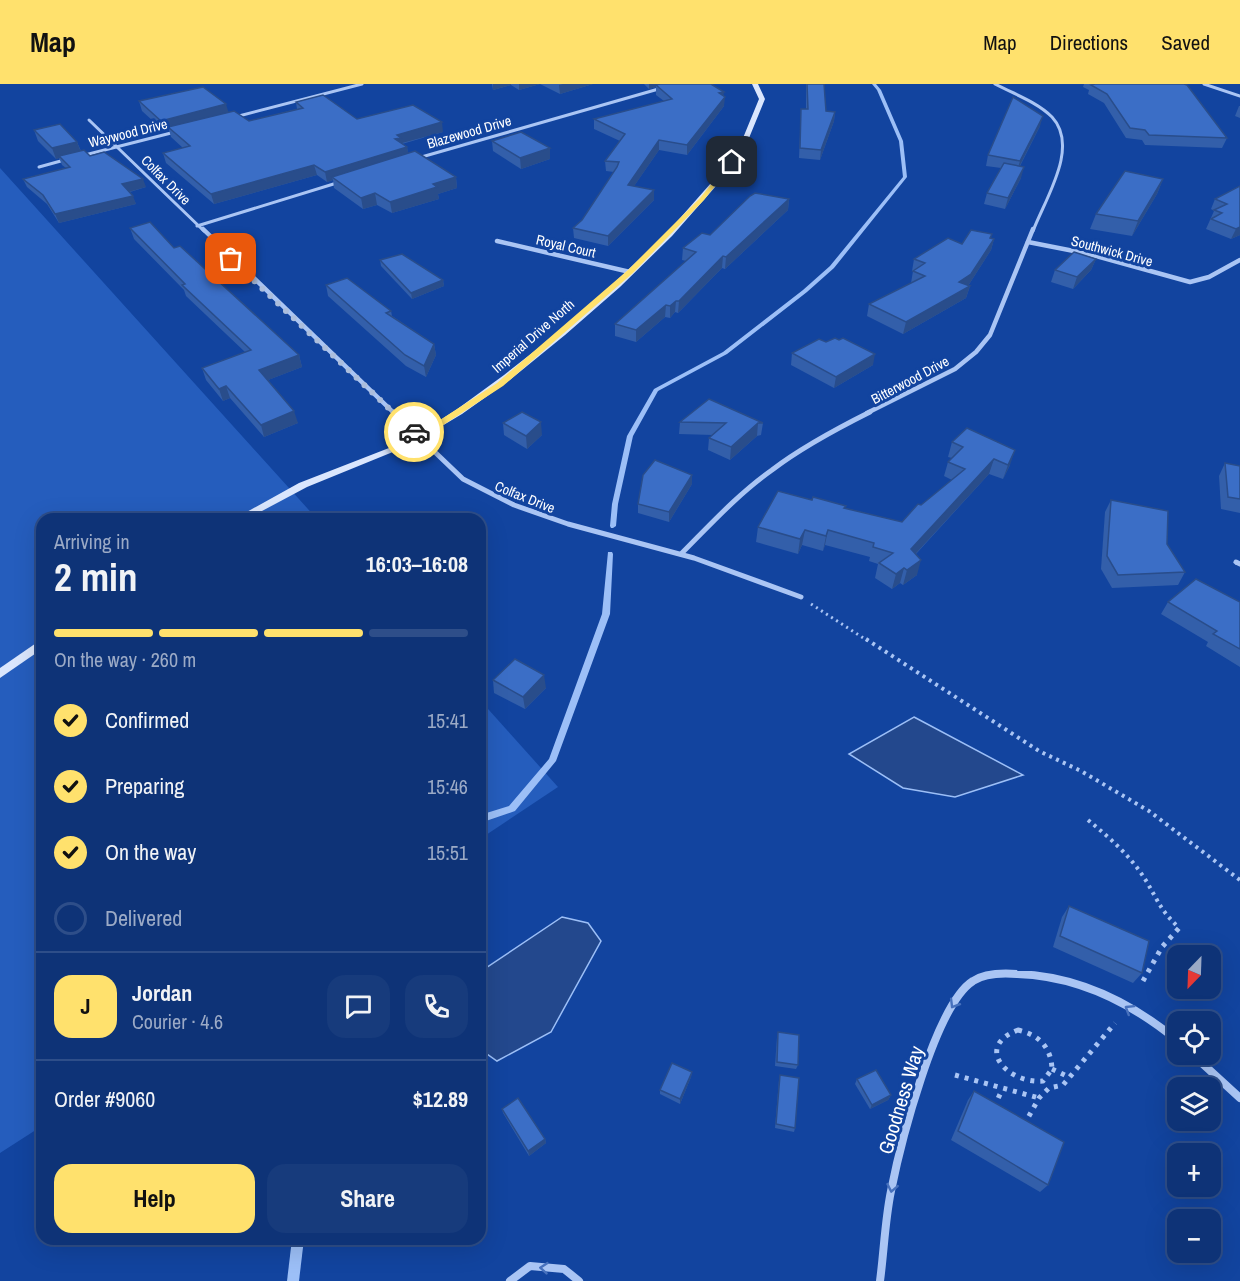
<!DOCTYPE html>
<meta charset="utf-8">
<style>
:root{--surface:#0e3377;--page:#173b7c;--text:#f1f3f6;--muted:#9baac6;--line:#2e4e89;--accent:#ffe16d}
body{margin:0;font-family:"Archivo Narrow",sans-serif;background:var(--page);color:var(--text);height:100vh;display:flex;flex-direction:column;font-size:22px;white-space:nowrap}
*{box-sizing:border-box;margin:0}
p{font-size:20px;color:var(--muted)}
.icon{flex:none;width:33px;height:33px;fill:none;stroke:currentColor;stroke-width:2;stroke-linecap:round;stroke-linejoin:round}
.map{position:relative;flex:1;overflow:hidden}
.details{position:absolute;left:36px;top:429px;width:450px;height:732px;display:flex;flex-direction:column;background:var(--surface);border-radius:18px;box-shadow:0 6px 24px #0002,0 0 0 2px var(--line)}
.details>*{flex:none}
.needle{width:39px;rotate:203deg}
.controls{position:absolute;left:1167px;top:861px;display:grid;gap:12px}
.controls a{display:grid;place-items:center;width:54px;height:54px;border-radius:12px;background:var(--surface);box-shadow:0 6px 24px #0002,0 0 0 2px var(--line);font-size:30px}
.pin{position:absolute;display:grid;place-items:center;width:51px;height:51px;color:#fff;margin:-26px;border-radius:12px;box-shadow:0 3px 9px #0006}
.courier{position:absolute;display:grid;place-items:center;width:60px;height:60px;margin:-30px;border:4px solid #ffe16d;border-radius:50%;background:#fff;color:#222;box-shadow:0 2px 8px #0007}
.headline em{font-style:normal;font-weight:700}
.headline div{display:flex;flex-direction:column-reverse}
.headline{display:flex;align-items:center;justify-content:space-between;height:102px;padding:0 18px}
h1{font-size:39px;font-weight:700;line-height:45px}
.bar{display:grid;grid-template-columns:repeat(4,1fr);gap:9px 6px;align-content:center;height:72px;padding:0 18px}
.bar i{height:8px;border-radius:4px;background:var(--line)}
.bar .on{background:var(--accent)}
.bar p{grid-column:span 4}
.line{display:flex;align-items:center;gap:15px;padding:0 18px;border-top:2px solid var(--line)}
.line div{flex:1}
.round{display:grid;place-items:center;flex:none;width:63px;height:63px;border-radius:18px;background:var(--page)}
ol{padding:0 18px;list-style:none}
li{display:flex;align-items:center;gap:18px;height:66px}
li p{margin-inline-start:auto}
li .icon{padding:6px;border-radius:50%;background:var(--accent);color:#111;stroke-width:4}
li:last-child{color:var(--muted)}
li i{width:33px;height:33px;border:3px solid var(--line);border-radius:50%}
.cta{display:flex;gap:12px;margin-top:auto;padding:12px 18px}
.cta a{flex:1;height:69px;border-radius:18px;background:var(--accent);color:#111;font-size:24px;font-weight:700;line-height:69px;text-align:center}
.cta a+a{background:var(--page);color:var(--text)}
header{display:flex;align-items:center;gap:36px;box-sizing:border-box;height:84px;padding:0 30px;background:var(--accent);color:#111}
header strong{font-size:28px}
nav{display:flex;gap:33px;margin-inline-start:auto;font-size:21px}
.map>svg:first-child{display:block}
.green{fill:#255dbd}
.water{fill:#23488d;stroke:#9cbff7;stroke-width:1.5}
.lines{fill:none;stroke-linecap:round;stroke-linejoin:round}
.stream{fill:#9cbff7;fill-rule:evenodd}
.path-far2{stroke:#aac5f4;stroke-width:3;stroke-dasharray:2 4;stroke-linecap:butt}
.path-far1{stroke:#aac5f4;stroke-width:4;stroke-dasharray:3 4.5;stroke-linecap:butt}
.path{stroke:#aac5f4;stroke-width:5;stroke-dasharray:4 6;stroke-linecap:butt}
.street-far3{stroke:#aac5f4;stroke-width:3}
.street-far2{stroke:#aac5f4;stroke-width:4.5}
.street-far1{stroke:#aac5f4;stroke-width:5}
.street{stroke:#aac5f4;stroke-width:8}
.secondary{fill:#dae6fd;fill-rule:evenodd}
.wall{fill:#335faa}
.shaded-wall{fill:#294d8b}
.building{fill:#3b6ec6;stroke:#294d8b;stroke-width:1.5}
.oneway{stroke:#4771bd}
.route{fill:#ffe16d}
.done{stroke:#acbedd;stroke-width:6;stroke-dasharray:0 10.8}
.labels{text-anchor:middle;stroke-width:6;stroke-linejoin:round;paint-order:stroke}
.far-street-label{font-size:14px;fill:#fff;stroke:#12449f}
.near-street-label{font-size:20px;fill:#fff;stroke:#12449f}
</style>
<header>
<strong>Map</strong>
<nav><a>Map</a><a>Directions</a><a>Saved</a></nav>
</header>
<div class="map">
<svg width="1240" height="1197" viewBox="0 0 1240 1197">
<rect width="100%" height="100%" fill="#12449f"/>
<g class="green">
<path d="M0,84L317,435H42V1042L0,1069Z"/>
<path d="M480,616L558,703L480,755Z"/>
</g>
<g class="water">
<path d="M914,633L1023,691L955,713L903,704L849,670Z"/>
<path d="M562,833L588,839L601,857L551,948L497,977L480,965V888Z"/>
</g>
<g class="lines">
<g class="stream">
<path d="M872,0H876L881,6L903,57L907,93L834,184L807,208L727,270L658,307L633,352L618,420L616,442L613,444H611L610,442L612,420L627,352L654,305L723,268L803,206L830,182L903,93L899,57L877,6Z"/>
<path d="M608,468H612L613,470L610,530L556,677L515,727L480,739V731L509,722L549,675L602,530Z"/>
<path d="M292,1155H304L299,1197H287Z"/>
</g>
<path class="path-far2" d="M811,520L868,557"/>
<g class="path-far1">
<path d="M866,555L1039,667L1081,687L1149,727L1240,796"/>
<path d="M1088,736C1111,755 1133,774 1148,800C1159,819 1161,826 1177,842"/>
</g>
<g class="path">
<path d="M1143,897L1162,863L1179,844L1175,840"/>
<path d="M1018,946C1039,951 1051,963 1052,985L1043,997C1008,1000 973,963 1018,946Z"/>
<path d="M1052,985L1069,993"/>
<path d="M955,991L1039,1014"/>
<path d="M994,1023L1002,1006"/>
<path d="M1024,1041L1039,1014L1049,1004L1063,1001L1115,939"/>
</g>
<g class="street-far3">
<path d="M995,0C1014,10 1037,18 1052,33C1080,63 1045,115 1033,147"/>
<path d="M1204,0L1240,12"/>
<path d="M235,33L362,0"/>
<path d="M89,36L204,147"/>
<path d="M81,72L175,48"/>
<path d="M418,74L662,4"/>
<path d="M39,83L68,75"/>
<path d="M197,142L340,98"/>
</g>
<g class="street-far2">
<path d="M203,145L394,329"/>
<path d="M497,157L630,188"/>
<path d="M1028,158L1089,170L1190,198L1209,193L1240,176"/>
<path d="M867,329L955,285L976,268L990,251L1033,145"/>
</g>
<g class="street-far1">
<path d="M393,328L463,395L514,421L568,440L694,474L801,513"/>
<path d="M681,470C710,441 738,410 772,386C802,363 836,345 870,328"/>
<path d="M1236,478L1240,480"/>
</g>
<g class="street">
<path d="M1192,970L1240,1014"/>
<path d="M510,1197L530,1182L564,1185L579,1197"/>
<path d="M880,1197C884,1167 885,1136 891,1107C900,1062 935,921 973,897C985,889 1004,889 1017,890C1078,892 1132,919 1178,957"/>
</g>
<g class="secondary">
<path d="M752,0H758L765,15L749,54L716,102L672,152L620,203L565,251L511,295L462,330L410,361L307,403L247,435H234L299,399L389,364L418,350L456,326L504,291L559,248L614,199L667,149L711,99L743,54L759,15Z"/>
<path d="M42,555V565L0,594V584Z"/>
</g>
</g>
<g class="wall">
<path d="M492,0H593L560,10L540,0L519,6L511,1L493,6Z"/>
<path d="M644,0H711L724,12V22L687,71L659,66L634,102L654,106V116L608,162L574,154L573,144L582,136L614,88L606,87L605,77L620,57L594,45V35L664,17L656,11V3L649,5Z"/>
<path d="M806,0H824L826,27L835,28L834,37L820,76L799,74L801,25H806Z"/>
<path d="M1084,0H1184L1227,54L1222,64L1145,61L1142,56L1126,54L1104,19L1088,10L1089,6L1083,3Z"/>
<path d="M139,17L228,28L249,37L297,25L296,18L357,35L443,48L402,60L407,63L408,70L456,93L457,104L438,110L439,115L392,129L377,121L363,125L334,104L333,96L327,98L317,91L214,120L166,79L163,69L183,64L171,53L169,46L164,47L142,27Z"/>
<path d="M1239,22H1240V34L1235,32Z"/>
<path d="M1040,42L1020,82L1021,94L1005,125L984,120L987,109L1001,84L986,82L988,71Z"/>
<path d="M34,46L77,58L81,67L146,103L130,108L136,120L59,139L47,120L27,103L23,95L66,84L62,81L59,74L56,75L38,57Z"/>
<path d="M492,57L550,64V75L521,85L493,67Z"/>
<path d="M1163,95L1157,110L1132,152L1090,145L1096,130Z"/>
<path d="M1240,102V151L1231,155L1206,145L1214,127L1211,125L1215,115Z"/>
<path d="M789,115L788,126L725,185L722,184L678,229L675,228L670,234L665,233L636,258L615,252V240L686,177L682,176L683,164L710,151Z"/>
<path d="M130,144L299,271L302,283L268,296L298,339L264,353L230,314L223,317L206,296L202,284L245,268L186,212L184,206L134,155Z"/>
<path d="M991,154L994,155L991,166L968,202H970L966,214L903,250L867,232L869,220L911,199L913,187H912L914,175L962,160Z"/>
<path d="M1096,175L1091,186L1073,205L1051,198L1055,186Z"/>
<path d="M380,176L443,196L444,202L412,215L381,182Z"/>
<path d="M326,201L391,227L392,232L434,260L436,271L426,293L406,282L328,212Z"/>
<path d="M792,269L873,281L834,304L791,281Z"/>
<path d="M680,338L763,339L761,351L757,352L730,376L708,366L709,354L713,351L679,350Z"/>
<path d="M503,339L542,351L527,365L504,351Z"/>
<path d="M952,358L1010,381L1003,395L989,390L916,470L917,491L903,501L900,499L892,505L875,494L878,480L869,477L870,473L825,461L823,467L802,461L798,470L756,458L758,443L845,424L902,438L952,396L944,392L948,378L952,374L948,373Z"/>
<path d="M1225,379L1240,382V429L1221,425L1219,392Z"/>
<path d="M692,400L669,438L638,429V420Z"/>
<path d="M1111,416L1185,488L1178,501L1112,504L1101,485L1105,428Z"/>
<path d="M1168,518H1240V583L1206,562L1208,558L1161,530Z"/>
<path d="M493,596L546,604L525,625L494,609Z"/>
<path d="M1069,822L1142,889L1133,899L1053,863L1062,833Z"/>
<path d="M778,948L798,981L796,985L775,982L777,953Z"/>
<path d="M692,988L691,993L680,1020L660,1010V1006Z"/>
<path d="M780,991L795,1044L794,1048L775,1044L779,996Z"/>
<path d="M857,995L891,1011L888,1016L870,1025L855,1000Z"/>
<path d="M974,1007L1048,1101L1040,1108L951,1056L968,1016Z"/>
<path d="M502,1025L545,1055L546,1059L529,1072L503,1029Z"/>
</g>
<g class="shaded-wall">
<path d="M493,0H511V1L493,6Z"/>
<path d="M519,0H540L519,6Z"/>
<path d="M563,0H593L560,10L559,1Z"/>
<path d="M649,0H666L656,1V3L649,5Z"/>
<path d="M724,8L723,15L725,13L724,22L687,71V61L719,9Z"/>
<path d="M226,20L229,30L168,43L169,46L164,47L161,37Z"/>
<path d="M835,28L834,37L820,76L821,66Z"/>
<path d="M1043,32L1040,42L1017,87L1020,77Z"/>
<path d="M442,38L443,48L402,59L403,63L395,55L397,51Z"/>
<path d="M659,56V66L628,111V101Z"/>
<path d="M77,58L81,68L56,75L52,64Z"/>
<path d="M407,63L409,73L332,93L333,96L327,98L325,88Z"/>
<path d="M550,64V75L521,85L520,74Z"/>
<path d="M314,81L317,91L214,120L211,110Z"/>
<path d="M1024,83L1021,94L1005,125L1008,114Z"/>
<path d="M456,93L457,104L438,110L439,115L392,129L390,118L433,100Z"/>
<path d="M143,95L146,103L125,109L122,100Z"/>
<path d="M1163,95L1157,110L1132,152L1138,137Z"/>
<path d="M654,106V116L608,162V152Z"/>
<path d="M375,109L377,121L363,125L361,114Z"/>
<path d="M133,112L136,120L59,139L55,130Z"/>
<path d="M789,115L788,126L725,185L726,173Z"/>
<path d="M1240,143V151L1231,155L1236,145Z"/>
<path d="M994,155L991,166L968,202L959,198Z"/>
<path d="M723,172L722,184L678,229L679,217Z"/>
<path d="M1096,175L1091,186L1073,205L1077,193Z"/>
<path d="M443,196L444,202L412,215L411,209Z"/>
<path d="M970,202L966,214L903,250L906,238Z"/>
<path d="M676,217L675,228L670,234V222Z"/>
<path d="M666,221L665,233L636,258V246Z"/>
<path d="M434,260L436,271L426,293L424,282Z"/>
<path d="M875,270L873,281L834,304L836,293Z"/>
<path d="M299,271L302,283L263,298L259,286Z"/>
<path d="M226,302L230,314L223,317L219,305Z"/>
<path d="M294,327L298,339L264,353L261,341Z"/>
<path d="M541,338L542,351L527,365L526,352Z"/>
<path d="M758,339L757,352L730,376L731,363Z"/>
<path d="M1015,366L1010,381L1003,395L1008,381Z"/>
<path d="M994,375L989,390L907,479L911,465Z"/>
<path d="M692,391V400L669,438V428Z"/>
<path d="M805,446L802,461L798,470L800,455Z"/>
<path d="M828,446L825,461L823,467L826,452Z"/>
<path d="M921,476L917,491L903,501L907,486Z"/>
<path d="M904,484L900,499L892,505L896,490Z"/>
<path d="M544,591L546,604L525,625L523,613Z"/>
<path d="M692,988L691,993L680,1020V1015Z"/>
<path d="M891,1011L888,1016L870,1025L872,1021Z"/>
<path d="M545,1055L546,1059L529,1072L528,1067Z"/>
</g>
<g class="building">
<path d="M660,0H711L724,8L719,9L725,13L687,61L659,56L628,101L654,106L608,152L573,144L582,136L617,83L619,78L605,77L625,50L594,35L672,15L656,1Z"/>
<path d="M807,0H824L826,27L835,28L821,66L800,64L801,25H808Z"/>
<path d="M1095,0H1184L1187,1L1227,54L1149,51L1145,46L1130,44L1107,10L1091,1Z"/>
<path d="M203,3L226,20L161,37L139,17Z"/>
<path d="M323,11L357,35L413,21L442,38L397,51L401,54L395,55L407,63L325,88L314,81L211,110L163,69L190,62L168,43L234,27L249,37L303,24L296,18Z"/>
<path d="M1013,13L1043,32L1020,77L988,71Z"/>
<path d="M60,40L77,58L52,64L34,46Z"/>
<path d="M521,48L550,64L520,74L492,57Z"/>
<path d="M84,66L90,72L104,68L143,95L122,100L133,112L55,130L43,111L23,95L70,83L59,72Z"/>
<path d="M415,67L456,93L433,100L437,103L390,118L375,109L361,114L332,93Z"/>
<path d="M1004,79L1024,83L1008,114L987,109Z"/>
<path d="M1125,87L1163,95L1138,137L1096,130Z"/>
<path d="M1240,102V143L1236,145L1211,135L1222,129L1214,126L1227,120L1215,115Z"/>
<path d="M755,109L789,115L726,173L723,172L679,217H676L670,222L666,221L636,246L615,240L696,168L683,164L702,149L710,151L750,112Z"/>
<path d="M150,138L174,164L180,162L299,271L259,286L294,327L261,341L226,302L219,305L202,284L251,266L182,201L185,200L130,144Z"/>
<path d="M971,146L992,150L990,154L994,155L971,190L959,198L970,202L906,238L869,220L925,192L913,187L925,179L914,175L948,154L962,160Z"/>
<path d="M1074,168L1096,175L1077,193L1055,186Z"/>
<path d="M402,170L443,196L411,209L380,176Z"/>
<path d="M347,194L391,227L386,229L434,260L424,282L405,271L326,201Z"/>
<path d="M835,254L839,256L843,254L875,270L836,293L792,269L819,255L826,258Z"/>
<path d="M709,315L763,339H758L731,363L709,354L726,339L680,338Z"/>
<path d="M522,328L541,338L526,352L503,339Z"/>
<path d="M967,344L1015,366L1008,381L994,375L911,465L921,476L907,486L904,484L896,490L879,479L893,469L873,463L874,459L828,446L826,452L805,446L800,455L758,443L778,407L812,416L813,413L846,422L844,424L902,438L918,420L921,421L965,385L948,378L963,363L952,358Z"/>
<path d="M655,376L692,391L669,428L638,420L643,391Z"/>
<path d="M1225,379L1240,382V415L1228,413Z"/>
<path d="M1111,416L1168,427L1167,460L1185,488L1118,491L1107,472Z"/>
<path d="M448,428L456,435H433Z"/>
<path d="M1196,495L1240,518V565L1213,550L1217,547L1168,518Z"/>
<path d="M515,575L544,591L523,613L493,596Z"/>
<path d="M1069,822L1149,857L1142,889L1060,852Z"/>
<path d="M778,948L799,951L798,981L777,978Z"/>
<path d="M672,979L692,988L680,1015L660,1006Z"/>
<path d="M876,986L891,1011L872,1021L857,995Z"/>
<path d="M780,991L799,994L795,1044L776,1040Z"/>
<path d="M974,1007L1064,1058L1048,1101L958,1047Z"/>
<path d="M518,1014L545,1055L528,1067L502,1025Z"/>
</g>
<defs><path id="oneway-chevron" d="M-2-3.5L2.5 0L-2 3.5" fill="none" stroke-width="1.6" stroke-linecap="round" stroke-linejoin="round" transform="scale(1.5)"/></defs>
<g class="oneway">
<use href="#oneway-chevron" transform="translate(954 920) rotate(121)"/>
<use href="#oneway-chevron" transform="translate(1129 925) rotate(-148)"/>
<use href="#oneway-chevron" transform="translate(892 1104) rotate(101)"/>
<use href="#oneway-chevron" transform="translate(544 1184) rotate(-175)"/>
</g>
<path class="route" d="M730,77L734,78L704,116L633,189L503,302L422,355H417L411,349L414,346L420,349L497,299L628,186L700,114Z"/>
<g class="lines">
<path class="done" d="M231,175L414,348"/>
</g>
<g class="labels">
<g class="far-street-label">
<text transform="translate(469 48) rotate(-16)" y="5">Blazewood Drive</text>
<text transform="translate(128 49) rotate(-14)" y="5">Waywood Drive</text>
<text transform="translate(166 96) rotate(45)" y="5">Colfax Drive</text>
<text transform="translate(566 162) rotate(13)" y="5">Royal Court</text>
<text transform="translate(1112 167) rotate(15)" y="5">Southwick Drive</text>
<text transform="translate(533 252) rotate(-41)" y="5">Imperial Drive North</text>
<text transform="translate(910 296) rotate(-28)" y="5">Bitterwood Drive</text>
<text transform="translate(525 413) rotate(22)" y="5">Colfax Drive</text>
</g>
<g class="near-street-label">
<text transform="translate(901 1016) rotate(-73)" y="7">Goodness Way</text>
</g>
</g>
</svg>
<div class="controls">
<a><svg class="needle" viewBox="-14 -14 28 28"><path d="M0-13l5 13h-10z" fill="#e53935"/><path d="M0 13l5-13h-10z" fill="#9baac6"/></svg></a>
<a><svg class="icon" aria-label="locate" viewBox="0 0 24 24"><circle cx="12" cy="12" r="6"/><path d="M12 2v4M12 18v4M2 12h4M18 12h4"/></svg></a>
<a><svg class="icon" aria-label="layers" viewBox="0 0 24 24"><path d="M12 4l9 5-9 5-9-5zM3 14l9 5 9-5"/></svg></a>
<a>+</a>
<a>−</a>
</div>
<div class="pin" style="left:231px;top:175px;background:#ea580c"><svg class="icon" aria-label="bag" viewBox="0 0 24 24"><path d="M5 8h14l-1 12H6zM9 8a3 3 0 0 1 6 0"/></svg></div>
<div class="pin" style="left:732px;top:78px;background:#1f2937"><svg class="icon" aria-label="home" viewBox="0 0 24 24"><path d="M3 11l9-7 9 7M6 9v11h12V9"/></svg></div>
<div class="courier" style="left:414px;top:348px"><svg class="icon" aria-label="car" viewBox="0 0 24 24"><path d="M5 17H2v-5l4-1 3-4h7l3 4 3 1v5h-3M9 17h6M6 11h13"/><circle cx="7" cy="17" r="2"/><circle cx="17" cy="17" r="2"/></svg></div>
<section class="details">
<div class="headline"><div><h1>2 min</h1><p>Arriving in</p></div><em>16:03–16:08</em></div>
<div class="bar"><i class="on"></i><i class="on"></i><i class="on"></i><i></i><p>On the way · 260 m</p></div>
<ol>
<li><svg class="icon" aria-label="check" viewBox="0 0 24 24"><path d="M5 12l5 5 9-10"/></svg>Confirmed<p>15:41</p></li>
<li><svg class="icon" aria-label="check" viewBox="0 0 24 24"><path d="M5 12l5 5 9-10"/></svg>Preparing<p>15:46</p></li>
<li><svg class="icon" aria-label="check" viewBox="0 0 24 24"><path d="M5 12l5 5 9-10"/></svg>On the way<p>15:51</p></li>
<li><i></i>Delivered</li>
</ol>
<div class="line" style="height:108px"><b class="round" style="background:var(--accent);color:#111">J</b><div><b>Jordan</b><p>Courier · 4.6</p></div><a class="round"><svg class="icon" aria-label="chat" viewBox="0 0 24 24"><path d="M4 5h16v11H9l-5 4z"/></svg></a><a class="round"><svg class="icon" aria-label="phone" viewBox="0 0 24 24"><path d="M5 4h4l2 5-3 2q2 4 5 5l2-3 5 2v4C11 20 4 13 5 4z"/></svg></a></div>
<div class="line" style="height:78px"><div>Order #9060</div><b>$12.89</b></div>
<div class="cta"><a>Help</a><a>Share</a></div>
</section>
</div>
